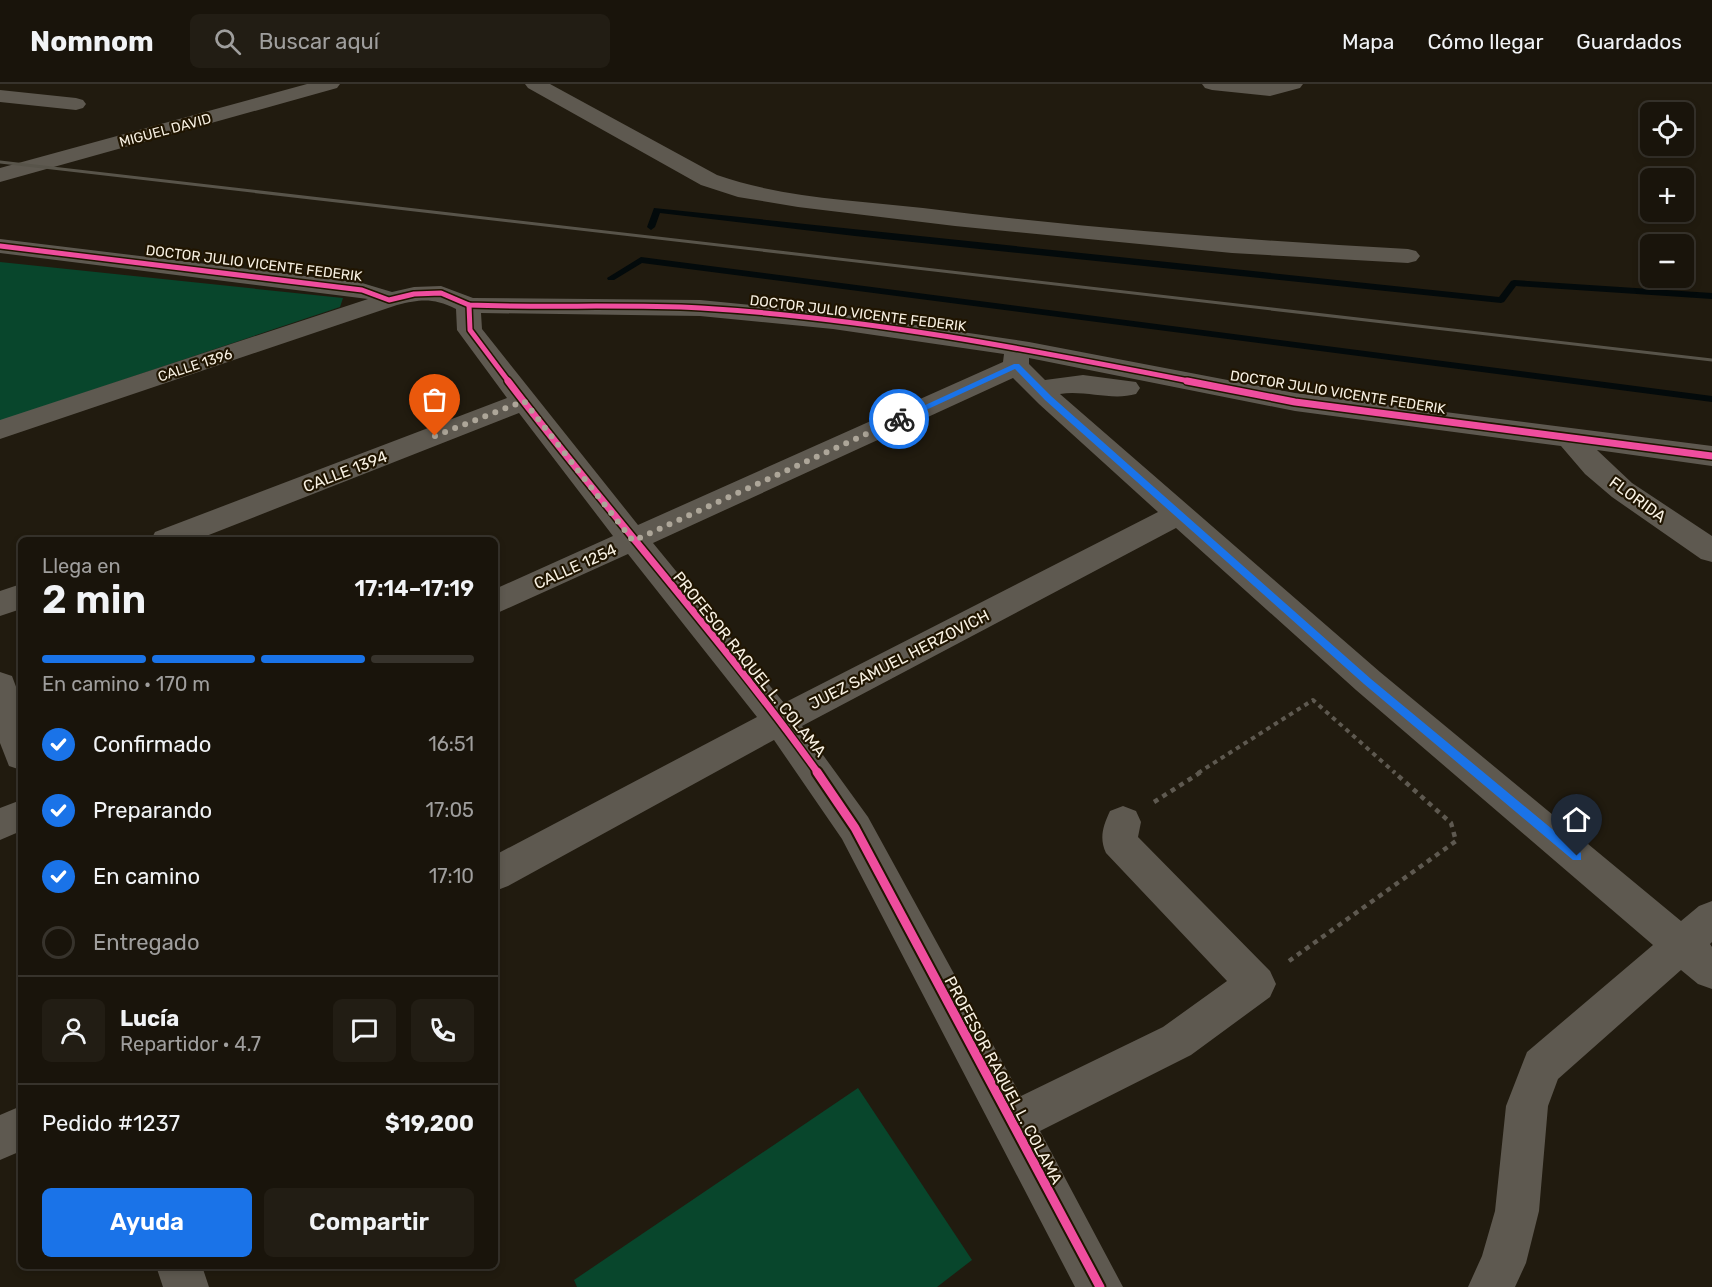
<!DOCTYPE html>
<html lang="es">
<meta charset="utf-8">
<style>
:root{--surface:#19140b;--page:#221d14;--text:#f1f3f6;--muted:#9f9e9d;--line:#37332c;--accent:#1a73e8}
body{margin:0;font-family:Rubik,sans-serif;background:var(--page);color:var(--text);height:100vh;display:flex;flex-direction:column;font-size:22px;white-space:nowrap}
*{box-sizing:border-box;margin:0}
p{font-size:20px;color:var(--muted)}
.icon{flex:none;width:33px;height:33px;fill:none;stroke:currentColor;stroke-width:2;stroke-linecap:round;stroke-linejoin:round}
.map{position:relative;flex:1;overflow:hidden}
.details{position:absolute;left:18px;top:453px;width:480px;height:732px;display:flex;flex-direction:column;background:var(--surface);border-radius:9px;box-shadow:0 3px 9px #0003,0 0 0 2px var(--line)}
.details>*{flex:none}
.tools{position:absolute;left:1640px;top:18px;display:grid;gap:12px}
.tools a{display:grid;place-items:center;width:54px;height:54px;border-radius:9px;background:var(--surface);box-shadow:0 3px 9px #0003,0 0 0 2px var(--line);font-size:30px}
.pin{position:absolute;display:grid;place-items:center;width:51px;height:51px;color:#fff;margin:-62px -26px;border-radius:50% 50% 50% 0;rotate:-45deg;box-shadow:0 0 6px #0007}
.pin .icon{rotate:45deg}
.courier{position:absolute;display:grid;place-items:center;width:60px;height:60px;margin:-30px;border:4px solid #1a73e8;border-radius:50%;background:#fff;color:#222;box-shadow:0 2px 8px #0007}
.head em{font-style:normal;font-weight:600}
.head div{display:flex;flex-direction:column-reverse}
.head{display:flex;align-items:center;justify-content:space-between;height:102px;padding:0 24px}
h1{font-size:39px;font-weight:600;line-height:45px}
.bar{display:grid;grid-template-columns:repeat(4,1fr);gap:9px 6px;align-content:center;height:72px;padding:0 24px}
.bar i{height:8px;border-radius:4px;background:var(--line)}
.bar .selected{background:var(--accent)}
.bar p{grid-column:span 4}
.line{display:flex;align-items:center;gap:15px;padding:0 24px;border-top:2px solid var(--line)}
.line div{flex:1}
.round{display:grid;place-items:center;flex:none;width:63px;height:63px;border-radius:9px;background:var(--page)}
ol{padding:0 24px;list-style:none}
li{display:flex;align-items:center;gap:18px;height:66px}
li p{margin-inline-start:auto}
li .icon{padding:6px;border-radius:50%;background:var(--accent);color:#fff;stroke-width:4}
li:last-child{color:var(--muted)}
li i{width:33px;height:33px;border:3px solid var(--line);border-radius:50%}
.button{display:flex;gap:12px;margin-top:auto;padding:12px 24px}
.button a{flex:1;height:69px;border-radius:9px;background:var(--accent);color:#fff;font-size:24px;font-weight:600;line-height:69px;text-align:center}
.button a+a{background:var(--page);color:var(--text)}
header{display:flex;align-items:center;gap:36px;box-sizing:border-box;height:84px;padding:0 30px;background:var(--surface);border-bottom:2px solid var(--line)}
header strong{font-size:28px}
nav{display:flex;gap:33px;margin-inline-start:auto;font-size:21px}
.search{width:420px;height:54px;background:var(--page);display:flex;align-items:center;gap:15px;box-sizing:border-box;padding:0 21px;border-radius:9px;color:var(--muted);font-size:22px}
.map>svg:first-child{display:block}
.green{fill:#08462c}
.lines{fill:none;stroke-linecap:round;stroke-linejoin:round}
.stream{fill:#030a0b;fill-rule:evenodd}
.path-far1{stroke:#5e5950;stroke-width:4;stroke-dasharray:4.5 4.5;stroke-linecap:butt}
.path{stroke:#5e5950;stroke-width:4.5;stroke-dasharray:5 5;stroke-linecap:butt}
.minor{fill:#5e5950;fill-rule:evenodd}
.rail{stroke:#58544a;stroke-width:3}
.cycleway-far2-casing{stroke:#201501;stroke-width:8}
.cycleway-far1-casing{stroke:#201501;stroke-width:10}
.cycleway-casing{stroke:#201501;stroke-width:13}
.cycleway-far2{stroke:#ef4d9e;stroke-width:5}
.cycleway-far1{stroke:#ef4d9e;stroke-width:7}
.cycleway{stroke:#ef4d9e;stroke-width:9}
.route{fill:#1a73e8}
.done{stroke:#ada699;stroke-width:6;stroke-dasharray:0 10.8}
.labels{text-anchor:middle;stroke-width:4.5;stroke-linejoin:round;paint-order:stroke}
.far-street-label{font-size:14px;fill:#f8f1e3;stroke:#201501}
.street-label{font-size:16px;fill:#f8f1e3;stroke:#201501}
</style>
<header>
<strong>Nomnom</strong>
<div class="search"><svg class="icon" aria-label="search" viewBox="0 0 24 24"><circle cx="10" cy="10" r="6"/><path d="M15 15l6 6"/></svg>Buscar aquí</div>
<nav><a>Mapa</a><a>Cómo llegar</a><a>Guardados</a></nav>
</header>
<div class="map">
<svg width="1712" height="1203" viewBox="0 0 1712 1203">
<rect width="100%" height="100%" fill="#211b0f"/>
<g class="green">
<path d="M0,178L343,214L340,223L0,337Z"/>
<path d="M858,1004L972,1176L937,1203H577L574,1196Z"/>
</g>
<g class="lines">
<g class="stream">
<path d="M654,124L1499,213L1511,197L1514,196L1712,209V215L1516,202L1504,218L1501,219L855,152L660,129L655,143L651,146L647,143Z"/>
<path d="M641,173L1712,312V318L642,179L614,196H608L607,194Z"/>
</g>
<path class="path-far1" d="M1198,689L1313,616L1395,689"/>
<g class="path">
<path d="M1154,718L1201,688"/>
<path d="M1289,877L1456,757L1451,739L1394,688"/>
</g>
<g class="minor">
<path d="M307,0H340L337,4L0,98V84Z"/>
<path d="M525,0H550L717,91C782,114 855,116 923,124C1084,144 1246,156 1408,165L1416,167L1420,172L1416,177L1408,179L1232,169L955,142L798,123L738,113L701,101L528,4Z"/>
<path d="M1202,0H1303L1300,4L1270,12L1212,6L1205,4Z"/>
<path d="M0,6L76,14L83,16L86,20L83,24L76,26L0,18Z"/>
<path d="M0,155L362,199L392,208L414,203L441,202L473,214L700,216L833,229L1029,258L1295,309L1712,362V382L1597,366L1632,399L1712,452V478L1701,475L1612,413L1585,390L1561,362L1295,327L1029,274V280L1045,296L1083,291L1136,298L1140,304L1136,310C1112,317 1085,306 1060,310L1380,588L1681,837L1699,822L1712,817V858L1710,860L1712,863V905L1698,900L1681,886L1558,995L1548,1022L1539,1127L1526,1179L1515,1203H1468L1482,1172L1495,1127L1506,1022L1527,968L1653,861L1356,606L1176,444L802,642L868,733L1021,1012L1163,943L1227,897L1106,769C1099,754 1103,742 1110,727L1123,722L1136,727L1141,738L1138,753L1270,887L1276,900L1270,913L1191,971L1040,1047L1123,1203H1075L842,755L774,656L508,802L495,807V771L757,633L628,470L495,530V505L613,452L519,329L196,456H151L155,448L507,314L457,246L456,225C433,214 422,215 397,221L0,355V336L368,215L0,169ZM481,229L700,232L833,245L1004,270L1003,278L638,441L482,245ZM1013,294L1039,320L1158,428L784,619L653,459Z"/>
<path d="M21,500V525L0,532V507Z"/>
<path d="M0,588L12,592L21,616V686L9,682L0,659Z"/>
<path d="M21,716V747L0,756V724Z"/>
<path d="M21,1022V1067L0,1076V1031Z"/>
<path d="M156,1182H202L209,1203H163Z"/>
</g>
<path class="rail" d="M0,78L1712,276"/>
<g class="cycleway-far2-casing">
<g id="cycleway-far2">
<path d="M0,162L362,206L389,216L414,210L441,209L469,221C546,224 624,220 701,224C867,234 1031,266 1194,298"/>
<path d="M469,221L470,246L509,298"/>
</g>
</g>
<g class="cycleway-far1-casing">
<g id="cycleway-far1">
<path d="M508,297C609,430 721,554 818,689"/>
<path d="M1187,297L1295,318L1712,372"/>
</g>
</g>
<g class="cycleway-casing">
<path id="cycleway" d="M817,688L855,744L1100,1203"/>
</g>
<use href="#cycleway-far2" class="cycleway-far2"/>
<use href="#cycleway-far1" class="cycleway-far1"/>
<use href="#cycleway" class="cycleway"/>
</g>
<path class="route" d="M1014,280H1019L1051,312L1371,595L1581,769V776H1573L1364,600L1045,316L1015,285L902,337L895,335Z"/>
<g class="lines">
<path class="done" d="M435,352L524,317L633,457L899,335"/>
</g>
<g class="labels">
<g class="far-street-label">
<text transform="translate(165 46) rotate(-15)" y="5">MIGUEL DAVID</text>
<text transform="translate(254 179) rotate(7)" y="5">DOCTOR JULIO VICENTE FEDERIK</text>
<text transform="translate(858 229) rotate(7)" y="5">DOCTOR JULIO VICENTE FEDERIK</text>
<text transform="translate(195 281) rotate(-18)" y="5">CALLE 1396</text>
<text transform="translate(1338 308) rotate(9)" y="5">DOCTOR JULIO VICENTE FEDERIK</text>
</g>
<g class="street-label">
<text transform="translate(345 387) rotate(-21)" y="6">CALLE 1394</text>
<text transform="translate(1638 415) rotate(36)" y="6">FLORIDA</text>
<text transform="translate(575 482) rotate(-24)" y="6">CALLE 1254</text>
<text transform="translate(899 575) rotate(-27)" y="6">JUEZ SAMUEL HERZOVICH</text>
<text transform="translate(750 580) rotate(51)" y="6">PROFESOR RAQUEL L. COLAMA</text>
<text transform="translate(1004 996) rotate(62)" y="6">PROFESOR RAQUEL L. COLAMA</text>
</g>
</g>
</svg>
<div class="tools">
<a><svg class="icon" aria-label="locate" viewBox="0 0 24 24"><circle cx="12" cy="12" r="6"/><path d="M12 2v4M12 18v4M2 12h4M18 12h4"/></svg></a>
<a>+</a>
<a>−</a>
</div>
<div class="pin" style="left:435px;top:352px;background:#ea580c"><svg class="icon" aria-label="bag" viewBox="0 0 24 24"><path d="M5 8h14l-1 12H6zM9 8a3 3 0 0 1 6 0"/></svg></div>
<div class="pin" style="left:1577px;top:772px;background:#1f2937"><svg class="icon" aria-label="home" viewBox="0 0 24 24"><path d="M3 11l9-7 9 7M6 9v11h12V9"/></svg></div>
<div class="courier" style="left:899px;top:335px"><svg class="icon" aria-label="bike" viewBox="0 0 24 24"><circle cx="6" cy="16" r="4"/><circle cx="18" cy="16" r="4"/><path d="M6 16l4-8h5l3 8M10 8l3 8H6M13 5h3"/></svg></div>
<section class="details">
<div class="head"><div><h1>2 min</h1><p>Llega en</p></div><em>17:14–17:19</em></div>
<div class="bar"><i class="selected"></i><i class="selected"></i><i class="selected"></i><i></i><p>En camino · 170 m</p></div>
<ol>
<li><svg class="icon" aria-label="check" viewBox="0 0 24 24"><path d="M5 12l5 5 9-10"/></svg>Confirmado<p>16:51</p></li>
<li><svg class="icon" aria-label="check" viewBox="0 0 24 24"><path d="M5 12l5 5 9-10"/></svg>Preparando<p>17:05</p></li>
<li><svg class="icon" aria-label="check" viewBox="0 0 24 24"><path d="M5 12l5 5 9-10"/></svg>En camino<p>17:10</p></li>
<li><i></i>Entregado</li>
</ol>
<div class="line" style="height:108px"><a class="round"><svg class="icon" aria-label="person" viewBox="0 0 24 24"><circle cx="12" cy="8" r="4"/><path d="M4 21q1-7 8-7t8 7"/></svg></a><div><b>Lucía</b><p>Repartidor · 4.7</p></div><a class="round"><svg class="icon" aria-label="chat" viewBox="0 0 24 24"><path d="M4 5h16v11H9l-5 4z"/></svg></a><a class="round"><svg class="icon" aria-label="phone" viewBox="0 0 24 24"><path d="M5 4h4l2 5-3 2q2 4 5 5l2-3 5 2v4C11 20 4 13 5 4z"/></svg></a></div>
<div class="line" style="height:78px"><div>Pedido #1237</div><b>$19,200</b></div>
<div class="button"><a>Ayuda</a><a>Compartir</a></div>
</section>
</div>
